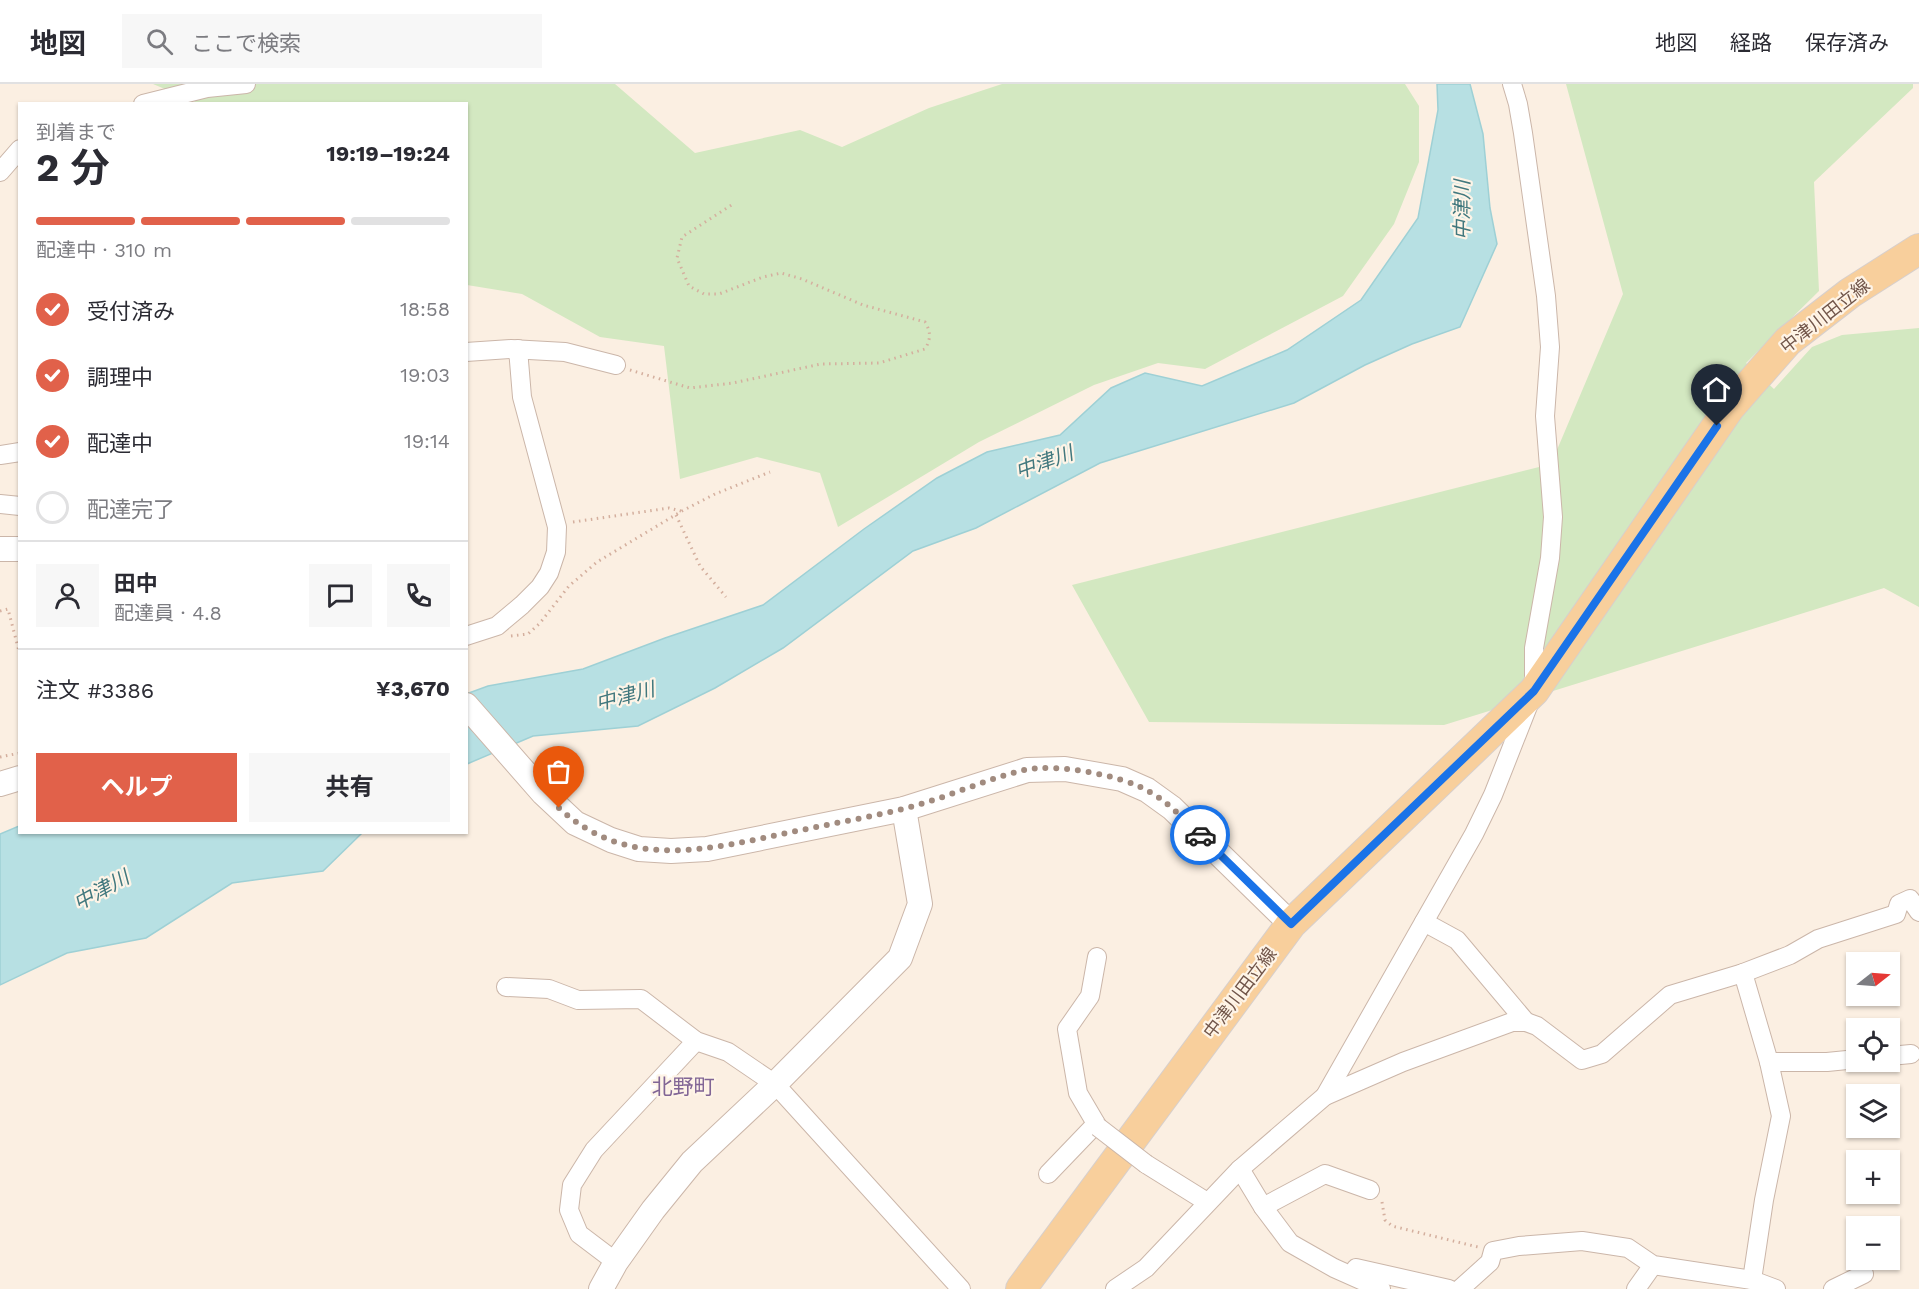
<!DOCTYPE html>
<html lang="ja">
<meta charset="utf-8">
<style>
:root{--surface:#fff;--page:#f7f7f7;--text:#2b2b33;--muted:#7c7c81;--line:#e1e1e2;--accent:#e1614a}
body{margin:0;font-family:"Work Sans","Noto Sans JP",sans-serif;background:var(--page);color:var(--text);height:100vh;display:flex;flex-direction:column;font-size:22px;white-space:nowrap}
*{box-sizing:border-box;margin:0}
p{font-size:20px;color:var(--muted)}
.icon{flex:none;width:33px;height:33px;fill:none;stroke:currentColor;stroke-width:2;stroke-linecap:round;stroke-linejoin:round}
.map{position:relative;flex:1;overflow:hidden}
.details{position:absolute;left:18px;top:18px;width:450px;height:732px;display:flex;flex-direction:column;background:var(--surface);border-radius:0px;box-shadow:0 2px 4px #0004}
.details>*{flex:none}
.needle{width:39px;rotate:73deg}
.fabs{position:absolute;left:1846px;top:868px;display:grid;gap:12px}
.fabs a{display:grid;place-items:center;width:54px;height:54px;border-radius:0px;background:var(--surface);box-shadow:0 2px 4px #0004;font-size:30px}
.pin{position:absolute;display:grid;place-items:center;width:51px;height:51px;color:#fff;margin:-62px -26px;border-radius:50% 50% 50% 0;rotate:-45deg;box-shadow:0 0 6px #0007}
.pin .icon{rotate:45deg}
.courier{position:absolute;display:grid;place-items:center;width:60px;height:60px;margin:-30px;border:4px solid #1a73e8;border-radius:50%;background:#fff;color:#222;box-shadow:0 2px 8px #0007}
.overview em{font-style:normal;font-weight:700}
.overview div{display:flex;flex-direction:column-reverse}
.overview{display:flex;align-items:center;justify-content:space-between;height:102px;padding:0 18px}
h1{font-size:39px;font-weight:700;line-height:45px}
.bar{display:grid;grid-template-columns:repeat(4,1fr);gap:9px 6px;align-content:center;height:72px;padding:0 18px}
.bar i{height:8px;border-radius:4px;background:var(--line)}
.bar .active{background:var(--accent)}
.bar p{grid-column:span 4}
.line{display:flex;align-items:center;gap:15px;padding:0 18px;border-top:2px solid var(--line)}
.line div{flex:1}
.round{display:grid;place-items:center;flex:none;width:63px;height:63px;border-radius:0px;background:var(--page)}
ol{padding:0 18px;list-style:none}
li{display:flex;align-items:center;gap:18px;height:66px}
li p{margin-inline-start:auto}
li .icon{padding:6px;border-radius:50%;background:var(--accent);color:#fff;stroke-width:4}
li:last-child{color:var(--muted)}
li i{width:33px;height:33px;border:3px solid var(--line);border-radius:50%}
.cta{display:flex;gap:12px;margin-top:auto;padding:12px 18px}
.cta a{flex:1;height:69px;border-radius:0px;background:var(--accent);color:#fff;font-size:24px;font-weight:700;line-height:69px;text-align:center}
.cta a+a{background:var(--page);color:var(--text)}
header{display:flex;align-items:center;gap:36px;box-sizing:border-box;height:84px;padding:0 30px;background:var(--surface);border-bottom:2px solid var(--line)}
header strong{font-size:28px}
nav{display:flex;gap:33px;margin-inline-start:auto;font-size:21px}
.search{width:420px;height:54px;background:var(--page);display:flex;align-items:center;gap:15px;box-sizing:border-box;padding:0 21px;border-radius:0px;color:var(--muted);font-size:22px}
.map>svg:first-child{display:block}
.green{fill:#d3e8c1}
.water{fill:#b7e0e3;stroke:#9ed0d5;stroke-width:1.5}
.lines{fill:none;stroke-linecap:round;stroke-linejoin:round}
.minor-casing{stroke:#cbb6a9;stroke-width:20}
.tertiary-casing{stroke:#cbb6a9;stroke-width:26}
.primary-casing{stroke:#d7cfcc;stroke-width:32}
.path{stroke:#d4af9e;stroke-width:3;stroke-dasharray:1.5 4.5;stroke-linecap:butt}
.minor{stroke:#fff;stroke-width:18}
.tertiary{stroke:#fff;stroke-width:24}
.primary{stroke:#f8cf9c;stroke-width:30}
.minor-bridge-casing{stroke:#cbb6a9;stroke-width:20;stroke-linecap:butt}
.minor-bridge{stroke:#fff;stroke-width:18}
.done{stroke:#a18b7f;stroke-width:6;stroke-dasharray:0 10.8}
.route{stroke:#1a73e8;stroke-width:8}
.labels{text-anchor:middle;stroke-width:4.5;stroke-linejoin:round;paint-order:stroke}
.street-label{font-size:18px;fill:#715549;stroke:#fef4e7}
.water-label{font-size:20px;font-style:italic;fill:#41787e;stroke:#fef4e7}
.quarter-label{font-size:21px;fill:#816595;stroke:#fef4e7}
</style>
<header>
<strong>地図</strong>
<div class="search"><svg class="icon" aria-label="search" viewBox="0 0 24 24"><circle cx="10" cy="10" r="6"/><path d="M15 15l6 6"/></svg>ここで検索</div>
<nav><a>地図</a><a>経路</a><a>保存済み</a></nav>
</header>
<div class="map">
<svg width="1919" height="1205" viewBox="0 0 1919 1205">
<rect width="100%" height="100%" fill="#fbefe2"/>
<g class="green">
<path d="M153,0H615L695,69L800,46L842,63L929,24L1002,0H1405L1419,22V78L1394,140L1343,212L1205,285L1158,279L1094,301L979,358L838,443L820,389L757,373L680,395L664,262L600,253L522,210L467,201L466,20L198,19Z"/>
<path d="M1566,0H1913V4L1814,98L1819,207L1746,279L1774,305L1812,263L1842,251L1919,244V523L1884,504L1444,641L1149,638L1072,501L1551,380L1623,210Z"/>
</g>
<g class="water">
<path d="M1437,0H1470L1483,50L1490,124L1497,160L1460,243L1412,260L1365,281L1294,319L1100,379L976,444L913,467L783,564L715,604L638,642L533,652L467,680L466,610L488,602L583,585L665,554L763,521L864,445L937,394L987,368L1060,351L1111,304L1145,289L1202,302L1287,266L1361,216L1418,134L1438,26Z"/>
<path d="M19,742L20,748L362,749L323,787L232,799L146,854L67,869L0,901V750Z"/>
</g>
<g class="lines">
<g class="minor-casing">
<g id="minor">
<path d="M143,20L207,4L246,0"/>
<path d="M0,88L20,65"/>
<path d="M466,268L511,265L565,268L616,281"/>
<path d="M0,371L20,368"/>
<path d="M0,420L20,422"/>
<path d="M466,552L497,542L522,521L540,503L549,489L556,468L557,443L522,313L518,265"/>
<path d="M1424,838L1457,856L1526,938"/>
<path d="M1097,873L1090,912L1067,945L1078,1009L1098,1043"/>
<path d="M1743,889L1769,978L1781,1032L1764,1116L1752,1196"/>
<path d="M506,903L549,905L578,916L641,915L696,957L728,968L775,1000L961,1205"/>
<path d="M1890,972L1911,970"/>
<path d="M1769,978H1827L1857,975"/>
<path d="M1325,1012L1474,750L1493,711L1534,607V564L1550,474L1553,433L1545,332L1550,263L1546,212L1523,49L1518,20L1512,0"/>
<path d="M1146,1080L1207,1118"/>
<path d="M1240,1085L1263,1123L1290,1159L1334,1184L1381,1205"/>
<path d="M1048,1090L1096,1040"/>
<path d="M1263,1123L1325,1090L1370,1106"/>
<path d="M616,1178L579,1150L569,1126L572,1101L594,1066L696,957"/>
<path d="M1356,1184L1449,1205"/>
<path d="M1115,1205L1146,1184L1240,1085L1325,1012L1403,978L1512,938H1526L1537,942L1582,976L1602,970L1670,911L1743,889L1790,871L1818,855L1896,830L1899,820L1910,815L1919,828"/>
<path d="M1460,1205L1490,1178L1493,1167L1519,1162L1582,1157L1628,1164L1653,1181L1752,1196L1776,1205"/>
<path d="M1636,1205L1653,1181"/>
<path d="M1833,1205L1864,1190"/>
</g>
</g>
<g class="tertiary-casing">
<g id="tertiary">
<path d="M0,465H20"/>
<path d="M466,621L543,709L575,739L611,756L639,765L671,767L707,765L904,725L1027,686L1065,685L1122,695L1147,706L1172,724L1291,840"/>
<path d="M0,700L20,694"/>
<path d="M601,1205L616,1178L653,1126L692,1078L775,1000L900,874L920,820L904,725"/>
</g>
</g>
<g class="primary-casing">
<path id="primary" d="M1021,1205L1291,840L1534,607L1730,323L1788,257L1850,209L1919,165"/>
</g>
<g class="path">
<path d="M630,286L690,304L733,299L821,280L879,279L925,265C931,255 931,248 925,238L863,221L802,195L781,189L763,193L719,210H704L689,202L677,174L682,153L733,120"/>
<path d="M676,431L700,482L726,513"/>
<path d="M573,438L669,424L681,427"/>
<path d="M0,527L8,525L20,571"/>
<path d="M511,552L528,550L540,539L569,502L597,478L682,427L715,410L770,388"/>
<path d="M0,673L20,669"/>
<path d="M1382,1118L1385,1136L1392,1142L1478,1163"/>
</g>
<use href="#minor" class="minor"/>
<use href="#tertiary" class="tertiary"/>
<use href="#primary" class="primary"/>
<g class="minor-bridge-casing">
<path id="minor-bridge" d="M1098,1043L1146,1080"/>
</g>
<use href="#minor-bridge" class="minor-bridge"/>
</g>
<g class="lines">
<path class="done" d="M559,724C629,788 709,765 792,748C829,740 866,734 903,725C944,715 983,696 1024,686C1054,679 1122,691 1148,707C1168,718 1184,735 1200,751"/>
<path class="route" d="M1200,751L1291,840L1534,607L1717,342"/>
</g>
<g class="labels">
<g class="street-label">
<text transform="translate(1825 232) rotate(-38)" y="6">中津川田立線</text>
<text transform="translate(1240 909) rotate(-53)" y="6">中津川田立線</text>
</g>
<g class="water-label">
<text transform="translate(1462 126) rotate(-90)" y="7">中津川</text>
<text transform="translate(1044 378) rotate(-20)" y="7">中津川</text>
<text transform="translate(625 612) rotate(-15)" y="7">中津川</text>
<text transform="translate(101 806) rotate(-29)" y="7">中津川</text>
</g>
<g class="quarter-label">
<text x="683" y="1010">北野町</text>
</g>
</g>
</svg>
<div class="fabs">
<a><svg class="needle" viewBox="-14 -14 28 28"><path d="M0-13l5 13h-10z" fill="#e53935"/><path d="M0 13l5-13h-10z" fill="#7c7c81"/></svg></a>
<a><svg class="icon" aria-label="locate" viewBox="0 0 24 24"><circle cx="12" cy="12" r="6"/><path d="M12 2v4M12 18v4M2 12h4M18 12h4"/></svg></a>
<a><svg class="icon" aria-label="layers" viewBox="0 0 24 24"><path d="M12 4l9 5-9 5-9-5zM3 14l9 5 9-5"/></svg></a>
<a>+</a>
<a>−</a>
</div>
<div class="pin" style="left:559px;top:724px;background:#ea580c"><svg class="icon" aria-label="bag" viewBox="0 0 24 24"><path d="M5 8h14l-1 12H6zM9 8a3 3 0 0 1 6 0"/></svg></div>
<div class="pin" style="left:1717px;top:342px;background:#1f2937"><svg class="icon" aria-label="home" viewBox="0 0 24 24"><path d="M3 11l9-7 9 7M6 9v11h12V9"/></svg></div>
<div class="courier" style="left:1200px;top:751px"><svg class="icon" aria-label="car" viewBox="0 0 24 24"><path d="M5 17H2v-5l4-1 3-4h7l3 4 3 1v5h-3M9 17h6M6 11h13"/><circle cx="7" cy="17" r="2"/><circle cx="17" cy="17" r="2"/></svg></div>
<section class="details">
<div class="overview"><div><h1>2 分</h1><p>到着まで</p></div><em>19:19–19:24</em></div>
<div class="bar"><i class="active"></i><i class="active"></i><i class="active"></i><i></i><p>配達中 · 310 m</p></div>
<ol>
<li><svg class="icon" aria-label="check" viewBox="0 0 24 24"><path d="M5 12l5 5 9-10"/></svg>受付済み<p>18:58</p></li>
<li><svg class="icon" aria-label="check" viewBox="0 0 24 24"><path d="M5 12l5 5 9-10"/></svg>調理中<p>19:03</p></li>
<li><svg class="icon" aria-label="check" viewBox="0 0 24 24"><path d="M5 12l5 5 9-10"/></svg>配達中<p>19:14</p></li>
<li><i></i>配達完了</li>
</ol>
<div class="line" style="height:108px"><a class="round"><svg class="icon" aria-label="person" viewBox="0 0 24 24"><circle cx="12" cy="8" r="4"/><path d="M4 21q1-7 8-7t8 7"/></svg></a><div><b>田中</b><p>配達員 · 4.8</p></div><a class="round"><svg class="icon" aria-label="chat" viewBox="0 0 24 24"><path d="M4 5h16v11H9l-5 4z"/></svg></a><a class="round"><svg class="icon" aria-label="phone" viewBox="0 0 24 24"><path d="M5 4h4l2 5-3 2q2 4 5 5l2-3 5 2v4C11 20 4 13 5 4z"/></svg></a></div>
<div class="line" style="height:78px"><div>注文 #3386</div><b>¥3,670</b></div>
<div class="cta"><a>ヘルプ</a><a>共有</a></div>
</section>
</div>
